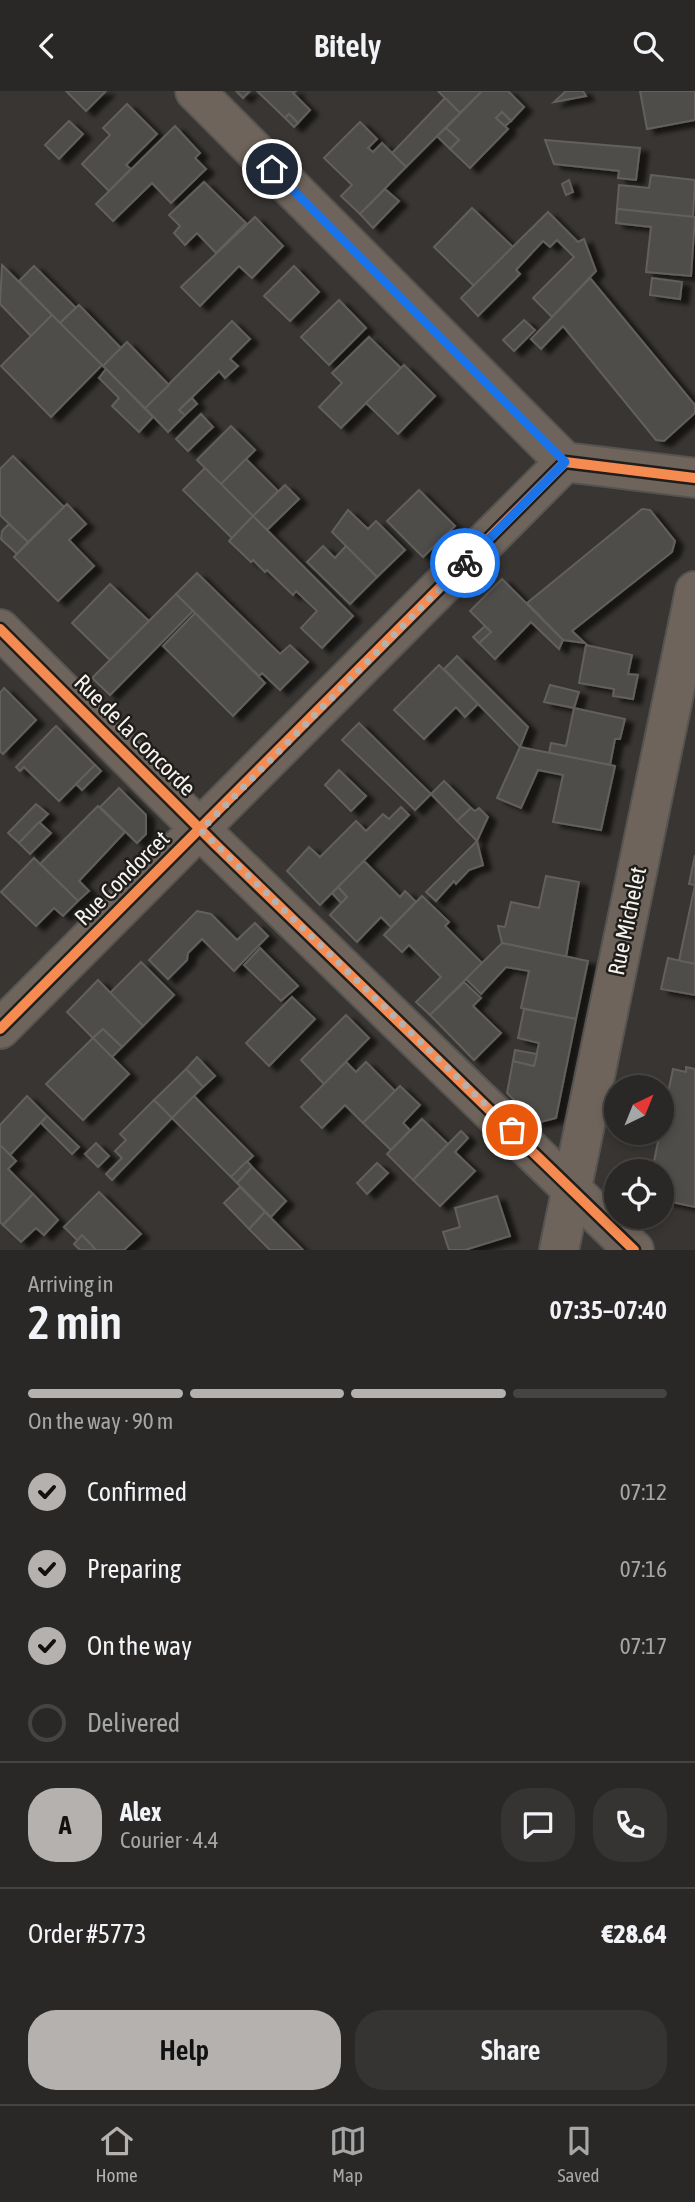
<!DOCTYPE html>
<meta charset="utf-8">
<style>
:root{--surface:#2a2826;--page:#363432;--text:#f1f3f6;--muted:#a5a6a7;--line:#464443;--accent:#b4b1ae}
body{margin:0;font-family:"Asap Condensed",sans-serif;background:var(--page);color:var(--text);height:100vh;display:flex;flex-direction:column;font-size:26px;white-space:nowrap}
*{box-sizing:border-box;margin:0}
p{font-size:23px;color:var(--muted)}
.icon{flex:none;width:38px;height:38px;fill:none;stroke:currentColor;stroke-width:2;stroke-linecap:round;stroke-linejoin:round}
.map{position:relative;height:1159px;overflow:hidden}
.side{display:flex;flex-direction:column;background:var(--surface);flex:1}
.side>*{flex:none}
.needle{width:46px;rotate:43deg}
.fabs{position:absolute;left:604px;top:984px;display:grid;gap:14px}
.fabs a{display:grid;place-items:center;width:70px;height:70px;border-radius:50%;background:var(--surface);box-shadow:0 4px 10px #0003,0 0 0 2px var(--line);font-size:35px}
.pin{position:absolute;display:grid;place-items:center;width:60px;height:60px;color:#fff;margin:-30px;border:4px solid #fff;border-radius:50%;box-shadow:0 2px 7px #0007}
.courier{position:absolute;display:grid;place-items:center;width:70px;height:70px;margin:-35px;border:5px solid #1a73e8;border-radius:50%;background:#fff;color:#222;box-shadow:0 2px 9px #0007}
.head em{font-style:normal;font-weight:600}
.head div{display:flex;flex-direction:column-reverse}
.head{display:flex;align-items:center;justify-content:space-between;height:119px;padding:0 28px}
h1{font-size:46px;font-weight:600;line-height:52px}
.bar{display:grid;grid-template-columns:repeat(4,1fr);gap:10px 7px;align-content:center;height:84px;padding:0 28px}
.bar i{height:9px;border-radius:5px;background:var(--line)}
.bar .current{background:var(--accent)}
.bar p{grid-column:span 4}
.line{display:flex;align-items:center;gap:18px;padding:0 28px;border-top:2px solid var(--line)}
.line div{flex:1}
.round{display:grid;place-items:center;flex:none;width:74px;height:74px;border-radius:28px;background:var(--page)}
ol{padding:0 28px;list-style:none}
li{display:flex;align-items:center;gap:21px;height:77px}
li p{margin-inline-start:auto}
li .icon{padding:7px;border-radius:50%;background:var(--accent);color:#111;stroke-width:4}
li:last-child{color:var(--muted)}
li i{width:38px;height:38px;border:4px solid var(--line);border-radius:50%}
.button{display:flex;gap:14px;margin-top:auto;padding:14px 28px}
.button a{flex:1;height:80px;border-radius:28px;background:var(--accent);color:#111;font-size:28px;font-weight:600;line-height:80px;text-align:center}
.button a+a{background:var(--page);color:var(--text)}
header{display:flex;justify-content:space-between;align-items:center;height:91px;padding:0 28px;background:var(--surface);font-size:32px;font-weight:600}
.dock{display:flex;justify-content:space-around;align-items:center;height:98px;border-top:2px solid var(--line);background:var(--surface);font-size:19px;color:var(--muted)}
.dock a{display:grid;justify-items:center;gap:4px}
.dock .current{color:var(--accent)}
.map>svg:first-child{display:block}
.building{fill:#4f4d4a;stroke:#62605d;stroke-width:2;filter:url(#shadow)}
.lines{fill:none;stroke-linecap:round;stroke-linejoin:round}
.street-casing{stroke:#565451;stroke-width:42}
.street{stroke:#6e645c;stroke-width:38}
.cycleway-casing{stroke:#201e1b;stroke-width:15}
.cycleway{stroke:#f68b52;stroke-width:10}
.done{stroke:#b4b1ae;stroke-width:7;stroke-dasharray:0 12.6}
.route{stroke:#1a73e8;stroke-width:9}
.labels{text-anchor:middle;stroke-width:5;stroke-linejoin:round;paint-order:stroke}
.street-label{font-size:23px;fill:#f7f4f0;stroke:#201e1b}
</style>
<header><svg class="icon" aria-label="back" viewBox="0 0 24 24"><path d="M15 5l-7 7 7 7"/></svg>Bitely<svg class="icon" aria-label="search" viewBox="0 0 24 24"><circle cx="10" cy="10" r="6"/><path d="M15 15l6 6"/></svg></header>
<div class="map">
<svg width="695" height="1159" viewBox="0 0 695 1159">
<defs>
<filter id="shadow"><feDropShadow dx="8" dy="4.5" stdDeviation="2" flood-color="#0009"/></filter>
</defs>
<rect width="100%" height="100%" fill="#383532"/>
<g class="building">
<path d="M66,0H106L86,20Z"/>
<path d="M236,0H250L243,7Z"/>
<path d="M257,0H296L293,2L310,19L298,32L289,23L285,27Z"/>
<path d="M438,0H482L460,22Z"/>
<path d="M482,0H508L524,16L511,30L502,21L496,27L508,38L470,77L450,58L459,49L446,37Z"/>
<path d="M566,0H583L586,5L554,11Z"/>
<path d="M640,0H695V29L647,38Z"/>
<path d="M445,7L460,22L406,76L392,62Z"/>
<path d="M127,13L157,43L126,74L131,78L109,100L82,73L110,44L103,37Z"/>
<path d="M502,21L511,30L505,35L496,27Z"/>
<path d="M289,23L298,32L294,36L285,27Z"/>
<path d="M69,30L83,43L59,68L45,54Z"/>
<path d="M360,31L377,48L368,57L373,61L382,52L406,76L360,123L341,105L352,94L324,67Z"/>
<path d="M175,35L200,62L195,67L206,78L171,112L152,92L113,130L96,113Z"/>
<path d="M446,37L459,49L450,58L437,45Z"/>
<path d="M545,49L640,57L636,89L618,87L619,80L554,73Z"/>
<path d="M651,84L695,89L693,126L617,118L619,94L649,97Z"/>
<path d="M569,89L573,101L566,104L562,93Z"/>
<path d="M204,91L246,132L216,162L197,142L185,154L174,142L180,135L169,124Z"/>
<path d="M385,98L399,110L373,137L360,123Z"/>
<path d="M472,117L513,156L474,195L434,156Z"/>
<path d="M617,118L695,126L691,185L646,181L651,136L616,132Z"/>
<path d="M548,121L578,151L584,148L596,180L552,226L533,207L574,166L557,149L550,156L543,150L516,179L520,183L478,225L461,207Z"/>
<path d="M255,126L283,155L252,187L239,175L200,215L181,196Z"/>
<path d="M2,174L52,224L31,245L0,213Z"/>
<path d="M34,175L76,217L60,232L19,190Z"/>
<path d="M294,175L319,201L290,230L264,205Z"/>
<path d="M590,187L695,314V322L664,350L656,349L563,235L541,258L531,248Z"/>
<path d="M652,187L682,191L680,208L650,204Z"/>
<path d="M339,209L366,237L329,274L301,246Z"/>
<path d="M79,214L121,257L103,275L60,232Z"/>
<path d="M52,224L102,274L51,326L1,275Z"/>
<path d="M524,229L535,239L514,260L503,249Z"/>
<path d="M232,230L250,248L230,268L238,275L225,287L219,280L179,319L185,324L168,341L145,317Z"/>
<path d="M369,246L401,277L341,337L319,316L342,292L332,282Z"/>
<path d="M127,251L169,294L145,317L103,275Z"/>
<path d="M404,274L435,305L398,343L366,312Z"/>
<path d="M106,278L153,326L139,341L112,315L119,307L99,287Z"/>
<path d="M192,307L197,313L185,324L179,319Z"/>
<path d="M201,323L213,336L188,360L176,348Z"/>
<path d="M231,335L255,359L221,393L197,369Z"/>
<path d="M13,365L64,416L28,451L0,424V378Z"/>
<path d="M246,368L278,400L253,425L221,393Z"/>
<path d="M205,377L253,425L232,447L183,399Z"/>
<path d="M285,394L299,408L267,439L253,425Z"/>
<path d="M419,399L455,435L423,466L387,430Z"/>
<path d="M67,413L86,433L69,449L94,475L58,510L14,466Z"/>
<path d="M642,418L650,419L675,450L672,461L572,540L585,552L563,549L527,512Z"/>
<path d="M348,419L368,438L376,430L405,459L377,486L332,441Z"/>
<path d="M253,425L353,525L322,557L301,537L317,520L296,500L293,504L267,479L265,481L253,469L251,471L229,450Z"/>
<path d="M9,433L28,451L17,463L1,448L2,440Z"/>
<path d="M323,455L335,467L346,455L377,486L350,513L307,471Z"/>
<path d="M197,482L280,563L290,554L308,571L280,599L262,582L259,585L176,503Z"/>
<path d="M502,488L563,549L559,558L531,531L495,568L479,552L491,541L470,520Z"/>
<path d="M110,493L149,530L110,569L72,532Z"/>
<path d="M176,503L193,520L110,604L92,587Z"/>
<path d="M195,522L265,592L233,625L163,555Z"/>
<path d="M485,535L491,541L479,552L473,546Z"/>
<path d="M586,554L632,564L628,583L638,584L633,608L613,605L614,598L579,592Z"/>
<path d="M457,565L528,636L520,656L444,578Z"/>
<path d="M439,574L478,613L465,626L456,616L424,648L394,619Z"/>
<path d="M550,594L579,601L574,617L544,611Z"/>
<path d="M4,597L36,629L3,663L0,660V602Z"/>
<path d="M574,617L625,628L620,648H615L610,674L549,662L551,652L566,655Z"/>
<path d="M359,632L431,703L415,719L342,649Z"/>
<path d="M56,635L95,674L59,710L24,676L20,680L16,676Z"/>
<path d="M520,656L615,675L601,739L553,731L563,684L538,679L521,717L497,707Z"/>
<path d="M95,674L101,680L82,699L76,693Z"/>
<path d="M339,679L366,705L351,720L325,694Z"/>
<path d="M444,690L471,717L457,730L431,703Z"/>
<path d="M119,697L146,724V743L137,752L100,716Z"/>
<path d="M36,713L48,723L19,752L8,742Z"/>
<path d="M98,715L125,741L79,790L89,800L78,810L40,773Z"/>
<path d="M401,716L409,724L320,814L287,780L309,756L320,766L356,730L366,740L383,723L389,728Z"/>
<path d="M471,717L475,720L479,717L488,726L477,750L457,730Z"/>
<path d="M39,731L51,742L30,763L19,752Z"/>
<path d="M477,750L483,774L469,779L456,793L454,790L436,810L426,801Z"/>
<path d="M695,764V794L689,793Z"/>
<path d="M34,767L78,810L63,825L54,817L36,835L1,801Z"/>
<path d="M364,770L400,806L405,800L416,811L391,836L381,826L357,851L330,824L347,806L338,796Z"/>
<path d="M546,785L579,791L566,866L502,852L498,835L505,836L511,811L539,817Z"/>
<path d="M695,794V873L679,870Z"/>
<path d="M338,796L347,806L341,812L332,802Z"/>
<path d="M422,805L449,831L445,835L482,872L430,924L416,911L441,886L409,854L402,861L384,844Z"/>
<path d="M197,820L211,823L237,849L255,832L268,845L234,880L202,848L188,862L187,869L168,888L149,869Z"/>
<path d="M502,852L588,870L576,928L521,917L529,880L506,876L481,903L466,888Z"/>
<path d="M260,857L298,895L281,910L244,874Z"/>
<path d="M668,867L695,873V904L661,898Z"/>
<path d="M141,871L174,904L143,935L110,902Z"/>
<path d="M98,889L143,935L122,956L103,938L93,947L67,921Z"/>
<path d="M464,891L481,907L473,915L501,942L474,969L430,924Z"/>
<path d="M292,906L315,928L269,975L246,952Z"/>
<path d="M524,918L576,928L556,1027L537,1032L507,1002L513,970L534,975L539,952L518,947Z"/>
<path d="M346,924L369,947L324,993L301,969Z"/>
<path d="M103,938L122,956L112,966L93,947Z"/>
<path d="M93,947L129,983L83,1029L46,993Z"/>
<path d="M515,959L537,963L534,975L513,970Z"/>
<path d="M197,966L215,985L203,996L186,978Z"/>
<path d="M346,971L356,981L366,971L395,1000L363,1032L345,1014L322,1037L301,1016Z"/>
<path d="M686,976L695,978V1116L662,1109V1080H652L673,978L686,981Z"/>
<path d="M186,978L203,996L172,1027L154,1009Z"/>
<path d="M400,995L420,1014L403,1032L410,1039L391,1059L363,1032Z"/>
<path d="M27,1005L47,1025L10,1064L0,1054V1034Z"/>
<path d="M194,1005L253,1065L231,1086L172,1027Z"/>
<path d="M154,1009L172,1027L112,1089L106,1083L122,1067L115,1060L126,1049L120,1043Z"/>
<path d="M47,1025L79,1056L72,1063L41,1032Z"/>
<path d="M422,1028L448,1053L413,1089L387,1063Z"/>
<path d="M461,1040L468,1047L455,1061L475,1080L440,1115L413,1089Z"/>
<path d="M96,1052L109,1065L98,1076L85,1063Z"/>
<path d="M0,1054L16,1070L8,1078L33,1103L3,1134L0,1131Z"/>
<path d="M247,1070L252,1076L237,1092L231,1086Z"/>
<path d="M377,1072L388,1082L367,1103L357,1092Z"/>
<path d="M252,1076L286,1110L271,1126L237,1092Z"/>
<path d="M240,1096L265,1121L249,1138L224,1112Z"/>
<path d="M99,1101L141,1143L124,1159H96L82,1144L78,1150L64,1136Z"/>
<path d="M33,1103L58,1129L44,1144L36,1137L21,1151L3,1134Z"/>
<path d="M497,1105L510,1145L465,1159H449L443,1141L460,1136L455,1117Z"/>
<path d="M265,1121L303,1159H270L249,1138Z"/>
<path d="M82,1144L96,1159H80L74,1153Z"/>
</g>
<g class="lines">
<g class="street-casing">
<g id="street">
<path d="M195,0L565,371"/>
<path d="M0,538L216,754L634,1159"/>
<path d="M0,938L565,371L695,387"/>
<path d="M559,1159L695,500"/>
</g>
</g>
<use href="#street" class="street"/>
<g class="cycleway-casing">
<g id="cycleway">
<path d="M0,538L216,754L634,1159"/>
<path d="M0,938L565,371L695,387"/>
</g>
</g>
<use href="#cycleway" class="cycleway"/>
</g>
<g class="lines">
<path class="done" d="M465,472L201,739L512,1039"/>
<path class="route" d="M272,78L565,371L465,472"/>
</g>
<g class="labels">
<g class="street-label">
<text transform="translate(135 644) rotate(45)" y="8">Rue de la Concorde</text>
<text transform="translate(122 787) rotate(-45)" y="8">Rue Condorcet</text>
<text transform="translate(627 830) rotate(-78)" y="8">Rue Michelet</text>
</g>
</g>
</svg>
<div class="fabs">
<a><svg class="needle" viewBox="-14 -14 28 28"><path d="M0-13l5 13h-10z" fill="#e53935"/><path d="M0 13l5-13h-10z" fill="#a5a6a7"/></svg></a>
<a><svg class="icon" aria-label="locate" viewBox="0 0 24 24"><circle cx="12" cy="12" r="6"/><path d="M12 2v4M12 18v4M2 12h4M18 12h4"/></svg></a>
</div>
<div class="pin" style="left:512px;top:1039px;background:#ea580c"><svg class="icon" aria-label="bag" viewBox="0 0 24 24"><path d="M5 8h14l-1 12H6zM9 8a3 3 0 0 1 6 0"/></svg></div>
<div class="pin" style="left:272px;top:78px;background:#1f2937"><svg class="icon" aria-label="home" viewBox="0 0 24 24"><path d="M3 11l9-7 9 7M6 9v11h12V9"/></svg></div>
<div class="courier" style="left:465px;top:472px"><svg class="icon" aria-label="bike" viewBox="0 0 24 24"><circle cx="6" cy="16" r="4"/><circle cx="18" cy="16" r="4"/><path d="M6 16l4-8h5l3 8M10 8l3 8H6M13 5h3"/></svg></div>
</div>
<section class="side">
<div class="head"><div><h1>2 min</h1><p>Arriving in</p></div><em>07:35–07:40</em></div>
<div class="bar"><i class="current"></i><i class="current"></i><i class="current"></i><i></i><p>On the way · 90 m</p></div>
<ol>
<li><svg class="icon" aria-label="check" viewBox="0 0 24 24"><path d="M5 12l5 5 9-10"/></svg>Confirmed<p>07:12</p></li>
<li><svg class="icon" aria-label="check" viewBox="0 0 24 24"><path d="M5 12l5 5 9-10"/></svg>Preparing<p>07:16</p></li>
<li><svg class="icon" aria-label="check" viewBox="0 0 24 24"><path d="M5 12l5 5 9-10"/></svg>On the way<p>07:17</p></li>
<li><i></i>Delivered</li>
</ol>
<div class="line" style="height:126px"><b class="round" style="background:var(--accent);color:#111">A</b><div><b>Alex</b><p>Courier · 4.4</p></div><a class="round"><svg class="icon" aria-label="chat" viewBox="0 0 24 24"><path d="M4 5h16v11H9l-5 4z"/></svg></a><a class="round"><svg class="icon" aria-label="phone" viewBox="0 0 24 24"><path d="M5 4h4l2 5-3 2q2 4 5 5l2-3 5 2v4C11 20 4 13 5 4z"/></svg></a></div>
<div class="line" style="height:91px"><div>Order #5773</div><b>€28.64</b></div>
<div class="button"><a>Help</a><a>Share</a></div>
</section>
<nav class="dock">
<a class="current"><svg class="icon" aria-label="home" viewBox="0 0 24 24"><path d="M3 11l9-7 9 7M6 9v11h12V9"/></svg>Home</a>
<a><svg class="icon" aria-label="map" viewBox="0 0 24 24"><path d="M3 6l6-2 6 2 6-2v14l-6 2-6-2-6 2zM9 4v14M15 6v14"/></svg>Map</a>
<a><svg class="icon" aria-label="saved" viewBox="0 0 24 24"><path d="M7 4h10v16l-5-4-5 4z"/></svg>Saved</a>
</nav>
